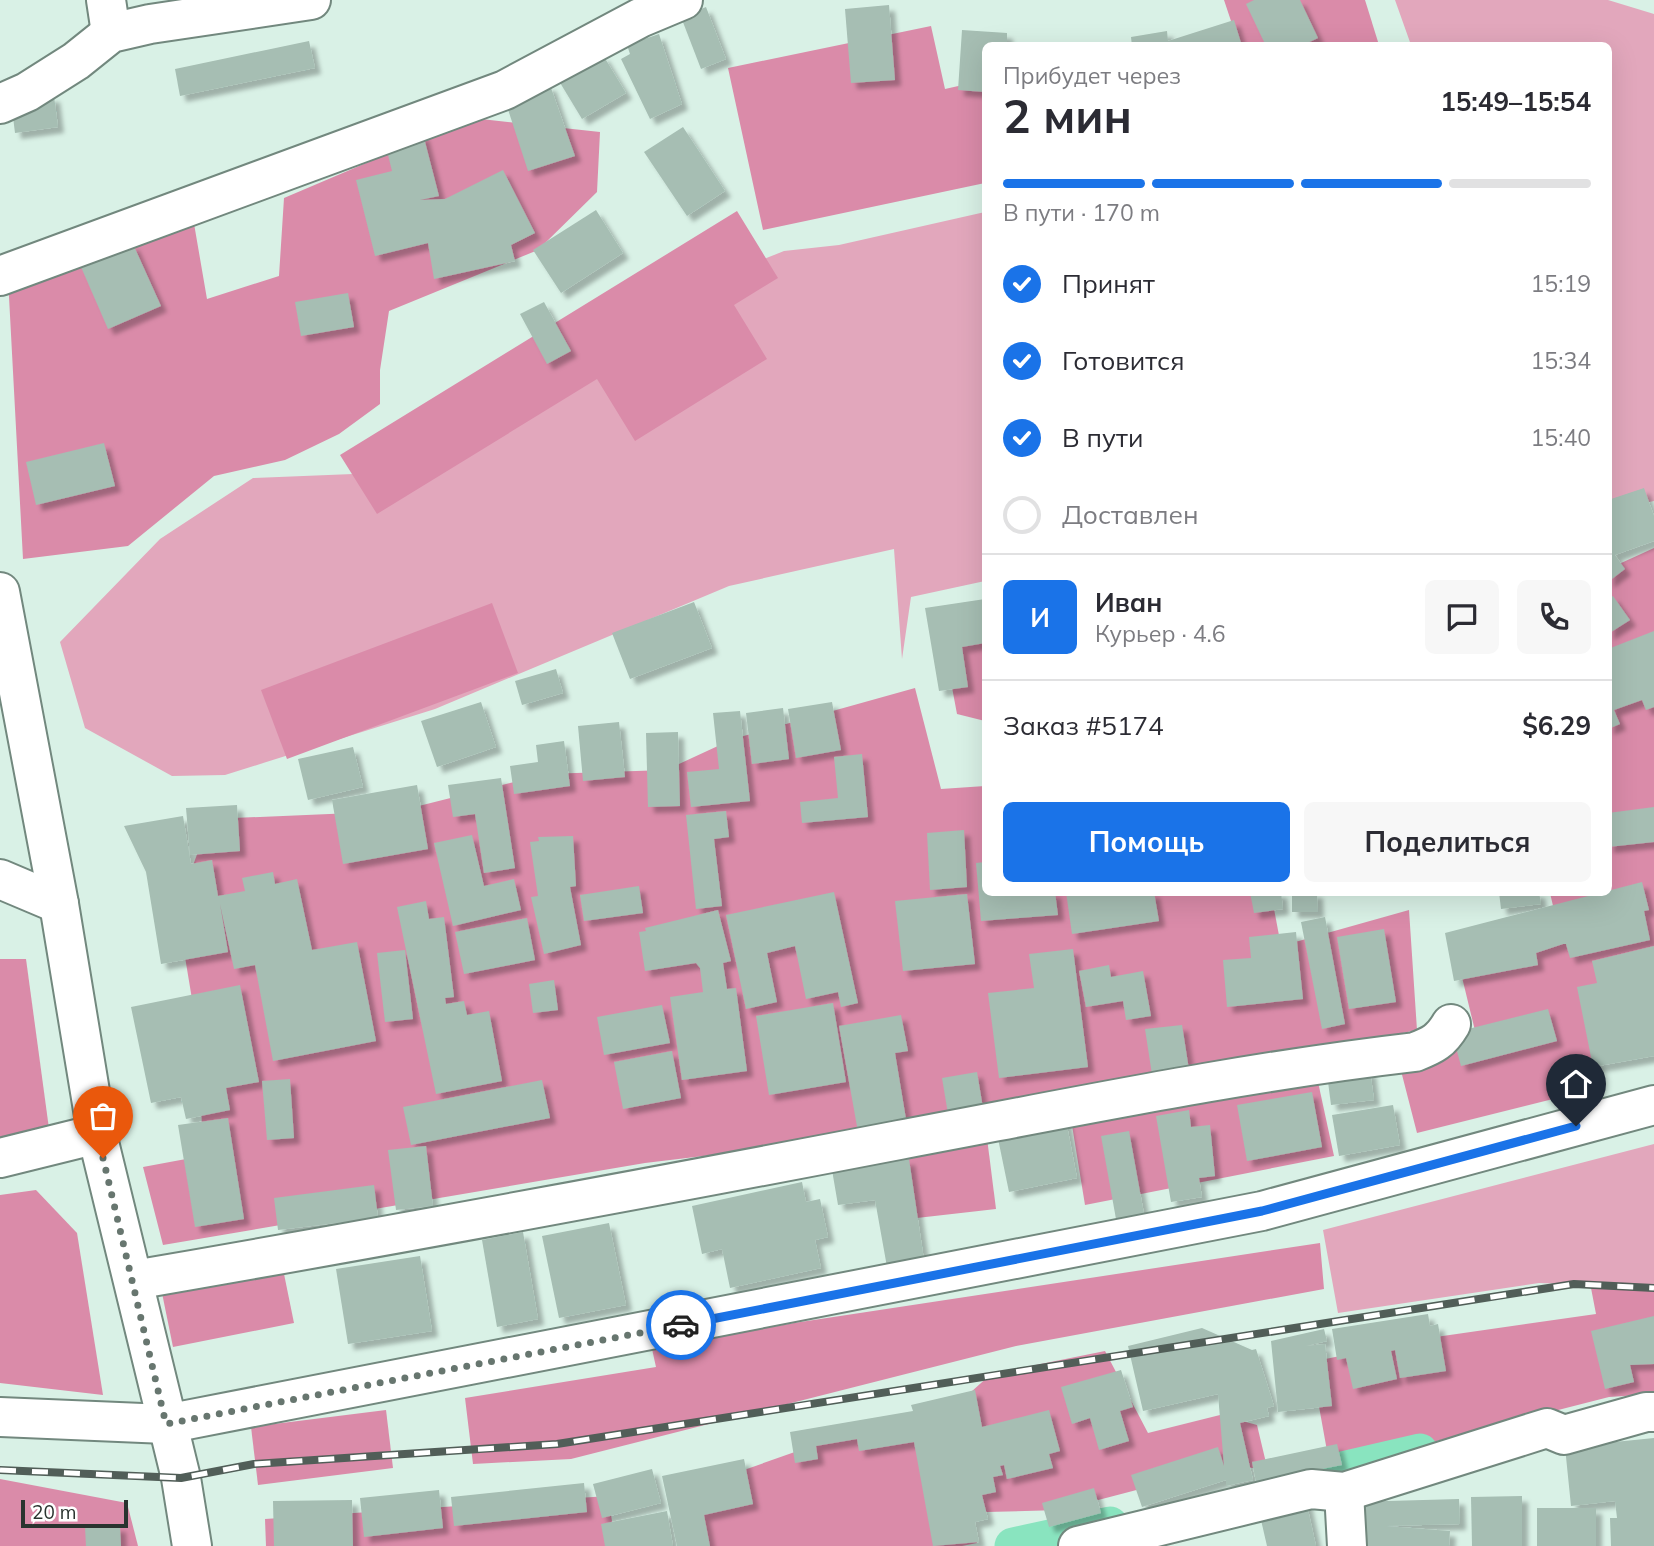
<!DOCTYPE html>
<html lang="ru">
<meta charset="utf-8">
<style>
:root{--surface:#fff;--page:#f7f7f7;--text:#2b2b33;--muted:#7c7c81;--line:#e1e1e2;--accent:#1a73e8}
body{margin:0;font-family:Mulish,sans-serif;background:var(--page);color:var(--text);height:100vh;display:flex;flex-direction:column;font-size:26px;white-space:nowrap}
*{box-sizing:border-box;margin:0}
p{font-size:23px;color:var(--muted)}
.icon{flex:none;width:38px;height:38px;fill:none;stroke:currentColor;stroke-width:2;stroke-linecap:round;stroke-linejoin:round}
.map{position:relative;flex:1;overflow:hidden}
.sheet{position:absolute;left:982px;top:42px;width:630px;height:854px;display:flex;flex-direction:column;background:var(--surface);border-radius:10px;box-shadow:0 7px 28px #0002}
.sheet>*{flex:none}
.scale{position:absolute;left:21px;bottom:18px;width:107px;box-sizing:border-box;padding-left:7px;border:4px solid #2a332f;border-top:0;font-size:19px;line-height:24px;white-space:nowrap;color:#2a332f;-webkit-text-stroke:5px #fff;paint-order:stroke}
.pin{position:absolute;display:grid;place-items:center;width:60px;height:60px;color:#fff;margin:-72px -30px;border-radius:50% 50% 50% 0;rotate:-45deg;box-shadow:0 0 7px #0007}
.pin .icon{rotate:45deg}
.courier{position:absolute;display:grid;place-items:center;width:70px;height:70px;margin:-35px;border:5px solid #1a73e8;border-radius:50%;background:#fff;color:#222;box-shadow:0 2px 9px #0007}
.headline em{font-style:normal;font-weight:700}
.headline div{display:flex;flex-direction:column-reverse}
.headline{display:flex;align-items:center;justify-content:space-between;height:119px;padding:0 21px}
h1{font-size:46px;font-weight:700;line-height:52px}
.bar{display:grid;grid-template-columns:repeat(4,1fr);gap:10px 7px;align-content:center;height:84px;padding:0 21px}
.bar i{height:9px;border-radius:5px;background:var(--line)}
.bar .current{background:var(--accent)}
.bar p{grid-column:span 4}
.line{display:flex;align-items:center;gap:18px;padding:0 21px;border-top:2px solid var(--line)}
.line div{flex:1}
.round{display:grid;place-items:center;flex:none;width:74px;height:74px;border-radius:10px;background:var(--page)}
ol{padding:0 21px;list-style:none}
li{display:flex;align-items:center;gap:21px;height:77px}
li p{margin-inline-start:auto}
li .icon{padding:7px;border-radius:50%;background:var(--accent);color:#fff;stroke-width:4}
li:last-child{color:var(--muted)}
li i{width:38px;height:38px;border:4px solid var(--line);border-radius:50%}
.button{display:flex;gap:14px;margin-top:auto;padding:14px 21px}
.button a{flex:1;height:80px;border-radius:10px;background:var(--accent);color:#fff;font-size:28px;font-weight:700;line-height:80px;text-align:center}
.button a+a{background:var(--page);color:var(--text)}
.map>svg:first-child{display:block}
.green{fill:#e2a7bc}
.forest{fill:#da8ba9}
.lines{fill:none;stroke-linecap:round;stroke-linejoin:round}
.canal{stroke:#89e4bf;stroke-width:37}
.building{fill:#a6beb3;filter:url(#shadow)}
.minor-casing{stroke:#72887e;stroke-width:42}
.minor{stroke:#fff;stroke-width:38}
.rail-casing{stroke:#515e58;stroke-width:8}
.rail{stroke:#fff;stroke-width:5;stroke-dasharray:16;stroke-linecap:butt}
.done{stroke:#67766f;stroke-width:7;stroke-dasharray:0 12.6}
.route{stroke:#1a73e8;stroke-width:9}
</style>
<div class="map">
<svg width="1654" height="1546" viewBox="0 0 1654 1546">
<defs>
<filter id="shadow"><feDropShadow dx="6" dy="6" stdDeviation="2" flood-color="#0004"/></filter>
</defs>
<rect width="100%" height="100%" fill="#d9f1e6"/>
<g class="green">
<path d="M1395,0H1608L1654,14V501L1608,510V46L1411,45Z"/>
<path d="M985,212V581L911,597L902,659L894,549L729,586L435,709L225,775L172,776L85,728L60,642L160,539L253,478L353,474L717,278L784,251L839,245Z"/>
<path d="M1654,1144V1287L1539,1283L1338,1313L1323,1230Z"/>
</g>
<g class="forest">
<path d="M1224,0H1365L1379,45H1239Z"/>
<path d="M931,26L945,89L985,80V183L763,230L728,68Z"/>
<path d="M472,118L600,132L597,192L538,250L389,311L380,370V404L339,434L285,460L214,476L128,546L23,559L8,278L192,212L207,299L279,276L284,198Z"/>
<path d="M737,211L778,278L734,305L767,359L635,441L597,379L377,514L340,455Z"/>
<path d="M1654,548V813L1608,822V569Z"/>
<path d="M492,603L518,673L287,759L261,690Z"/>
<path d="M985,621V721L957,714L942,634Z"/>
<path d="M915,688L941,789L985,786V892L1271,893L1281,946L1409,910L1417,1030L963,1125L645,1163L163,1245L143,1167L202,1156L201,1053L177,909L210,819L399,811L546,774L666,770L733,739Z"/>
<path d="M1654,831V991L1585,1008L1605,1086L1417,1133L1399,1063L1478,1043L1460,969L1562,944L1550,893L1608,892V842Z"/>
<path d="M0,959H26L50,1136L0,1146Z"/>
<path d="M1315,1068L1334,1156L1085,1205L1070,1113Z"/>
<path d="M987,1138L996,1209L908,1219L899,1148Z"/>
<path d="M36,1190L77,1233L103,1395L0,1383V1195Z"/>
<path d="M1320,1243L1324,1289L1016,1346L571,1459L473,1464L465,1398L656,1367L652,1349L794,1323Z"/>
<path d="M283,1269L294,1323L173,1347L162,1293Z"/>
<path d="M1654,1285V1394L1609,1397L1350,1463L1329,1462L1311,1362L1422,1339L1596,1314L1591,1288Z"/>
<path d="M1105,1351L1148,1433L1220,1415L1257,1425L1267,1467L1213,1470L1060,1510L986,1512L951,1410L991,1374Z"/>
<path d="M386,1410L393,1468L258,1485L251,1427Z"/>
<path d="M936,1426L977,1543L962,1546H693L689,1507L724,1477L846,1434Z"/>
<path d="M0,1479L127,1503L138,1546H0Z"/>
<path d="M608,1496L616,1546H266L265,1519Z"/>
</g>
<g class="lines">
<g class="canal">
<path d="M1286,1483L1420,1452"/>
<path d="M1013,1546L1110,1525"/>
</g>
</g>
<g class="building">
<path d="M1254,0H1300L1318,38L1301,46H1266L1246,4Z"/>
<path d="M889,5L895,80L851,83L845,9Z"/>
<path d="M706,7L726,59L701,69L681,17Z"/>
<path d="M1234,20L1242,46H1132L1131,37L1167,31L1168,41Z"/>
<path d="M962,30L1007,33V46H985V92L958,90Z"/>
<path d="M659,34L682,104L650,119L621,59L630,54L627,45Z"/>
<path d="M309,41L315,68L180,96L175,69Z"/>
<path d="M603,55L626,93L582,119L559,81Z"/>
<path d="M550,85L575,156L528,171L502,91Z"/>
<path d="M54,96L58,127L15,133L11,101Z"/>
<path d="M683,127L725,191L687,216L644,152Z"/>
<path d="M423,134L439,196L420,200L445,199L503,170L535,233L511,245L515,261L434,279L428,243L375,256L356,180L392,171L385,143Z"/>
<path d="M596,210L623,253L561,293L533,250Z"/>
<path d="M133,244L161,306L108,329L81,267Z"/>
<path d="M348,293L354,327L301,336L295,302Z"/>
<path d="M544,302L571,351L547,364L520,314Z"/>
<path d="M104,443L115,486L36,505L26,462Z"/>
<path d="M1644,488L1654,516V541L1615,555L1625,569L1608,582V500Z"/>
<path d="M1613,596L1630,620L1608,634V599Z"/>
<path d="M985,599V643L962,647L968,687L939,691L925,608Z"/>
<path d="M694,602L712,648L630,679L612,633Z"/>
<path d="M1654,631V707L1646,710L1642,700L1614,710L1620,724L1608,729V649Z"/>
<path d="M556,669L563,693L522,705L515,681Z"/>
<path d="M481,702L496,747L437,767L421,721Z"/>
<path d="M832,702L841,750L796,758L788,709Z"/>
<path d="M783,708L789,759L752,764L746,713Z"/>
<path d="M740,711L750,801L691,807L687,772L719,769L713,713Z"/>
<path d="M619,722L625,777L583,781L578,726Z"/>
<path d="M678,732L680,806L648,807L646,733Z"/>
<path d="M564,741L570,786L514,794L510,766L538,762L536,745Z"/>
<path d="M353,747L363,787L308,800L298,759Z"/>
<path d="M862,754L868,817L802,823L800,802L838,798L834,757Z"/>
<path d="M501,778L515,868L484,873L475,814L453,817L448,785Z"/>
<path d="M417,785L428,849L343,864L332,800Z"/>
<path d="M237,805L240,851L190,855L186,808Z"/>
<path d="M1654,807V842L1608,847V813Z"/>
<path d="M726,811L729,837L714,839L722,906L696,909L686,815Z"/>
<path d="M183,816L191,864L212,860L218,896L245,891L242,878L273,872L275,884L297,879L312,950L357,942L376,1041L273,1061L255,965L234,969L220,904L228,952L161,964L146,872L124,826Z"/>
<path d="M964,830L967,887L930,890L927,833Z"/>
<path d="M472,835L484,886L514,879L521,910L453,926L434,843Z"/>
<path d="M573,836L576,886L570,887L581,945L544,954L531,897L538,896L530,842L539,841L538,837Z"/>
<path d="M985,862V892H1055L1058,915L981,921L976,863Z"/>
<path d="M1642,882L1649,910L1644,911L1650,940L1570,958L1566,944H1563L1536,953L1538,965L1454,981L1445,933Z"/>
<path d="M639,886L643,913L584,921L580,895Z"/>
<path d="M834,892L858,1003L841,1007L838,992L806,999L795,946L767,953L777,1002L746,1009L726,915Z"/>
<path d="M1066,892H1154L1159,921L1072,934Z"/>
<path d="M1250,892H1281L1283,909L1254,913Z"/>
<path d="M1292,892H1317L1318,912H1292Z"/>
<path d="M1499,892H1539L1541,904L1501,909Z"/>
<path d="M967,894L975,964L903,971L895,901Z"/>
<path d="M426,901L429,919L444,917L454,997L445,998L446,1004L464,1001L467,1015L489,1011L502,1081L436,1094L397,907Z"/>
<path d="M718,910L731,961L723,963L727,989L736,988L747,1071L682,1080L670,997L703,992L700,968L696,963L645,971L639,932L646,931L645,928Z"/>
<path d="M1325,917L1345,1024L1322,1029L1301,922Z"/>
<path d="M527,918L535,960L464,974L455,932Z"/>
<path d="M1384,929L1396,1002L1349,1009L1337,937Z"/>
<path d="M1296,932L1303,999L1227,1007L1223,960L1251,958L1249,937Z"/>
<path d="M1654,946V1056L1593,1067L1577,987L1597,983L1592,961Z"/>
<path d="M1073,949L1088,1067L999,1078L988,993L1034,988L1029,954Z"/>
<path d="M405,950L413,1019L385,1022L377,953Z"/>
<path d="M1109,965L1111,977L1143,971L1151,1016L1126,1020L1123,1001L1086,1007L1079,971Z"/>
<path d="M554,980L558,1010L533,1013L529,984Z"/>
<path d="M240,985L259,1082L226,1088L230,1110L186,1119L181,1097L151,1103L131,1007Z"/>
<path d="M833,1003L846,1082L769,1095L756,1016Z"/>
<path d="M662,1005L670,1043L604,1055L597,1017Z"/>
<path d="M1548,1009L1557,1041L1461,1066L1452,1033Z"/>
<path d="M901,1015L908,1051L895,1053L907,1125L858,1132L839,1026Z"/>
<path d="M1182,1025L1190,1076L1153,1081L1145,1029Z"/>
<path d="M672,1051L681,1098L623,1109L614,1062Z"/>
<path d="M1370,1070L1374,1100L1331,1105L1327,1074Z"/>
<path d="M977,1072L984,1114L949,1120L942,1078Z"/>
<path d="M290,1079L294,1138L267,1140L262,1081Z"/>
<path d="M542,1080L550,1118L411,1145L403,1107Z"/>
<path d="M1312,1092L1322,1147L1247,1161L1237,1105Z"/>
<path d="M1393,1105L1400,1145L1339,1156L1332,1115Z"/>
<path d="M1064,1110L1077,1178L1009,1192L995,1124Z"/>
<path d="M1189,1110L1191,1127L1210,1125L1215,1176L1199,1178L1202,1197L1171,1202L1156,1116Z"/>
<path d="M228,1118L244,1219L195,1227L178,1125Z"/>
<path d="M1129,1131L1144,1214L1116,1219L1101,1136Z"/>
<path d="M426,1146L433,1206L396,1210L388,1150Z"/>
<path d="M909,1159L924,1260L887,1267L875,1200L838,1205L832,1170Z"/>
<path d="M802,1182L806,1202L820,1199L828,1237L815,1240L821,1268L730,1288L722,1249L702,1254L692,1206Z"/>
<path d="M374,1185L378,1218L278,1230L274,1198Z"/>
<path d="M609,1223L626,1305L559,1318L542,1236Z"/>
<path d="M523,1232L538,1319L497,1327L482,1240Z"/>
<path d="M420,1256L432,1331L348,1344L336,1269Z"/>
<path d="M1428,1314L1430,1326L1438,1324L1446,1371L1400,1378L1395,1350L1391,1351L1397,1379L1353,1389L1346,1358L1337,1360L1332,1329Z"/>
<path d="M1654,1316V1364L1630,1365L1634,1382L1605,1389L1591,1331Z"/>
<path d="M1202,1328L1252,1350L1256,1349L1274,1406L1267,1408L1269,1416L1240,1423L1253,1480L1226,1486V1480L1142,1507L1131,1475L1218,1447L1224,1466L1218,1394L1143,1411L1128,1346Z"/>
<path d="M1324,1329L1327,1341L1306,1346L1325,1344L1332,1406L1278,1412L1271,1341Z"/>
<path d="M1121,1370L1133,1407L1120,1411L1129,1441L1099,1450L1090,1418L1072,1424L1061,1387Z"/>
<path d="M975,1390L982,1427L1049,1410L1060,1451L1049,1454L1053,1468L1007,1479L1004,1465L1000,1466L1003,1475L993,1477L996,1492L982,1495L988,1519L975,1522L979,1542L933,1546L914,1442L859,1451L857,1439L816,1446L818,1459L795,1463L790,1432L913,1411L911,1405Z"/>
<path d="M1654,1438V1546H1611L1610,1518H1617L1615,1501L1571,1506L1565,1447Z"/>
<path d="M1337,1444L1342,1465L1256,1482L1252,1462Z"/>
<path d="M744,1459L753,1504L704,1515L710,1546H677L662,1476Z"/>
<path d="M652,1469L661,1503L602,1518L593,1484Z"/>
<path d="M584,1483L587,1512L454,1526L451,1497Z"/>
<path d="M1094,1488L1101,1513L1049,1527L1042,1503Z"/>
<path d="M439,1490L443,1528L364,1537L360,1498Z"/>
<path d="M1305,1496L1316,1546H1267L1258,1507Z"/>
<path d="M1522,1496V1546H1472L1471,1497Z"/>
<path d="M1459,1499L1460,1524L1386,1526L1450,1531L1449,1546H1354L1352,1502Z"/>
<path d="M352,1500L353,1546H274L273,1501Z"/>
<rect x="1537" y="1508" width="59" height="38"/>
<path d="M667,1511L673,1546H605L601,1524Z"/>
<path d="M120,1526L121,1546H86L85,1527Z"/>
</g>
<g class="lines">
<g class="minor-casing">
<g id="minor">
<path d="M106,0L111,33"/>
<path d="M0,104L27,92L76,61L111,33L150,24L311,0"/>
<path d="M0,276L505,90L640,18L683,0"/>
<path d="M0,592L59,904L97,1134L181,1478L192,1546"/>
<path d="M0,879L59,904"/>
<path d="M0,1158L97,1134"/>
<path d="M134,1280C389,1236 644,1189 899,1140C1070,1108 1242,1072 1415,1052C1433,1045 1441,1041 1451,1024"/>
<path d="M0,1417L166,1424L1262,1211L1654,1105"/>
<path d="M1344,1492L1347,1546"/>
<path d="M1078,1546L1311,1489L1344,1492L1547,1428L1564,1435L1646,1412H1654"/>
</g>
</g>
<use href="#minor" class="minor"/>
<g class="rail-casing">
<path id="rail" d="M0,1470L181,1478L254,1464L557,1444L1574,1284L1654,1288"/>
</g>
<use href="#rail" class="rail"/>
</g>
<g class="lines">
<path class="done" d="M103,1158L166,1424L681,1325"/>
<path class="route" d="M681,1325L1262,1211L1576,1126"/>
</g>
</svg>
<div class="scale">20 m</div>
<div class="pin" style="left:103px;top:1158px;background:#ea580c"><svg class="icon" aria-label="bag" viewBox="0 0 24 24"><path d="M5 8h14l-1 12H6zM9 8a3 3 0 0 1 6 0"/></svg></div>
<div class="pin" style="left:1576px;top:1126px;background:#1f2937"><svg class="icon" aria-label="home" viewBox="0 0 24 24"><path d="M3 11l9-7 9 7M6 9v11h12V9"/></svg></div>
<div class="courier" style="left:681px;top:1325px"><svg class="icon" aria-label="car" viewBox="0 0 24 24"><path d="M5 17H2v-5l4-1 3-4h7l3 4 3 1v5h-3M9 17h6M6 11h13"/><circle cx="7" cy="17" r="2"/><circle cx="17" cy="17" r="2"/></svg></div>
<section class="sheet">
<div class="headline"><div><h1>2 мин</h1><p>Прибудет через</p></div><em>15:49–15:54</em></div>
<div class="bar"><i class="current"></i><i class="current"></i><i class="current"></i><i></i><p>В пути · 170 m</p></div>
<ol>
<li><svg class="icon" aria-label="check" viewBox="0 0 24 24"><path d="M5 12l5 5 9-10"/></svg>Принят<p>15:19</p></li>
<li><svg class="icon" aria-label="check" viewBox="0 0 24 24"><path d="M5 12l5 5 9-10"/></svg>Готовится<p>15:34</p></li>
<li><svg class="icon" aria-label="check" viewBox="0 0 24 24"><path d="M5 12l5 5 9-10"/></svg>В пути<p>15:40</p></li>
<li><i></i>Доставлен</li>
</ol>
<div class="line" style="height:126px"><b class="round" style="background:var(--accent);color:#fff">И</b><div><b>Иван</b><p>Курьер · 4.6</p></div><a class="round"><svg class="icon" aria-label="chat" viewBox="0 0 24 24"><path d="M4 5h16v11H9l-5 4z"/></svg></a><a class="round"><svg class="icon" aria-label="phone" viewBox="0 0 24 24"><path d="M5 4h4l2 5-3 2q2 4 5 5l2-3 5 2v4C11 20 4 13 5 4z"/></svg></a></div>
<div class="line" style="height:91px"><div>Заказ #5174</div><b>$6.29</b></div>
<div class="button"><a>Помощь</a><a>Поделиться</a></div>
</section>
</div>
